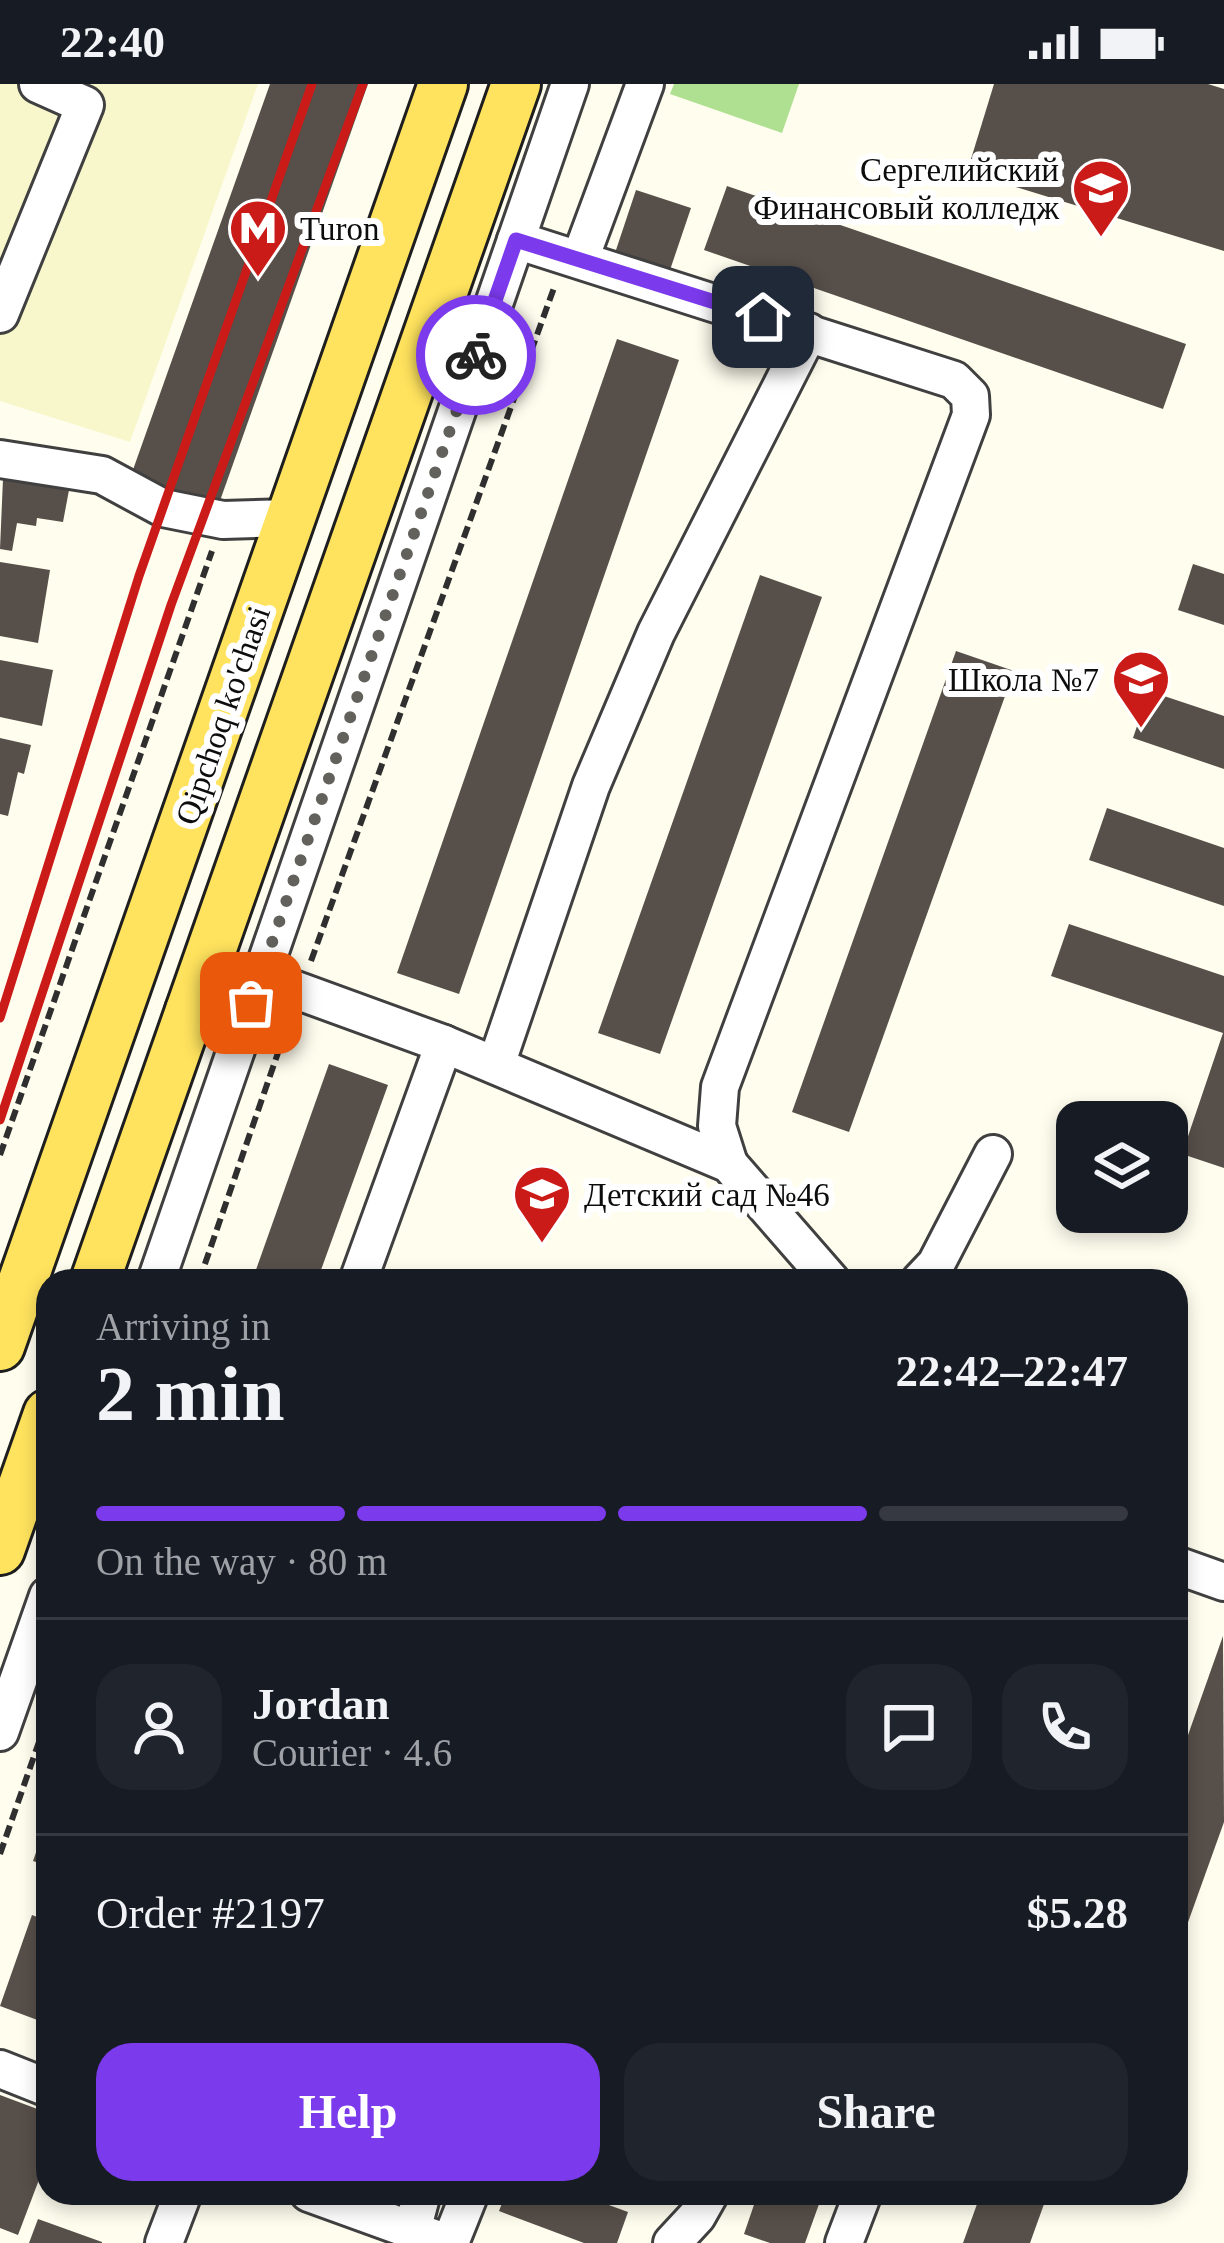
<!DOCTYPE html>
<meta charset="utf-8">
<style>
:root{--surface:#171b24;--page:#20242c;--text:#f1f3f6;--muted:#9ea1a6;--line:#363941;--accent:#7c3aed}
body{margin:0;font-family:"Times New Roman",serif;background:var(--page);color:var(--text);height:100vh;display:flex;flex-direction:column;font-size:45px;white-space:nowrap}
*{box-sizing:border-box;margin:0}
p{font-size:39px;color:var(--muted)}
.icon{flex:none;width:66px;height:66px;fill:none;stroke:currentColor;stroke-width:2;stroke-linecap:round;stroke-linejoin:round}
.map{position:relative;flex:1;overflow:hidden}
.panel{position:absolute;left:36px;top:1185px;width:1152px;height:936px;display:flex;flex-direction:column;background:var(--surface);border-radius:36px;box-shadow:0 6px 18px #0003}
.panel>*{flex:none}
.tools{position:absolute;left:1056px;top:1017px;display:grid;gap:24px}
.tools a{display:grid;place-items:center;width:132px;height:132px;border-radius:24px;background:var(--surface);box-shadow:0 6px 18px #0003;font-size:60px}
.pin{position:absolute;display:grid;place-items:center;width:102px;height:102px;color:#fff;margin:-51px;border-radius:24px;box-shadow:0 6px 18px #0006}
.courier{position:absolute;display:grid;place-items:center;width:120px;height:120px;margin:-60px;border:9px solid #7c3aed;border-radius:50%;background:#fff;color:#222;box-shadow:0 3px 15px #0007}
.headline em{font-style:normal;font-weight:800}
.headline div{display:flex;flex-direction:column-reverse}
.headline{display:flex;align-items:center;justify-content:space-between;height:204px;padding:0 60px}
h1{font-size:78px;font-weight:800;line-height:90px}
.bar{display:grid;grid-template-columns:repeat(4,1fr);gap:18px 12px;align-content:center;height:144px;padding:0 60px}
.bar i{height:15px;border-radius:9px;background:var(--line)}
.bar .selected{background:var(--accent)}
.bar p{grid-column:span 4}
.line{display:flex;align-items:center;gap:30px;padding:0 60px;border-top:3px solid var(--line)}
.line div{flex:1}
.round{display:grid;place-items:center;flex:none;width:126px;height:126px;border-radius:36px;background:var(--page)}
.button{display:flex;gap:24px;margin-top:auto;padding:24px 60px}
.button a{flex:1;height:138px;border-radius:36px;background:var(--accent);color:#fff;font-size:48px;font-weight:800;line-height:138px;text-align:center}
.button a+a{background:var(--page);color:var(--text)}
.status{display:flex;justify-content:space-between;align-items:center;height:84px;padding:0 60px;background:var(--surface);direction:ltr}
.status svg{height:33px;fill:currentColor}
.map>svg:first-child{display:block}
.farmland{fill:#f8f7cb}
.forest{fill:#afe091}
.building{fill:#574f49}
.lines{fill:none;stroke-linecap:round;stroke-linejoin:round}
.minor-casing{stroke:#404040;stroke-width:42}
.major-casing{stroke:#1e1e1e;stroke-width:54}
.path{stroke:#2f2f2f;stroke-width:6;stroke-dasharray:12 6;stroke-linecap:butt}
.minor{stroke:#fff;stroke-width:36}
.major{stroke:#ffe35e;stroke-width:48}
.rail{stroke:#cb1b18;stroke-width:9}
.done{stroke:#62615c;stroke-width:12;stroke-dasharray:0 21.6}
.route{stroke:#7c3aed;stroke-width:15}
.labels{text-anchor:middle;stroke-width:12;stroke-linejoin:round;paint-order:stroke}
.poi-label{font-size:33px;fill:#0d0d0d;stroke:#fff;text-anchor:end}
.street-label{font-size:33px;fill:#0d0d0d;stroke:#fff}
</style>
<div class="status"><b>22:40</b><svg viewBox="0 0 49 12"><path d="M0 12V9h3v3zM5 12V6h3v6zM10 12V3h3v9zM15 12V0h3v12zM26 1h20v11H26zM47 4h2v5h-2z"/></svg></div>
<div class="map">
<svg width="1224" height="2159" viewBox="0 0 1224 2159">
<rect width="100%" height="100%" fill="#fffdee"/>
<path class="farmland" d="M0,0H258L130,358L0,317Z"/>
<path class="forest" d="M674,0H799L782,49L670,10Z"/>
<g class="building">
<path d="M270,0H368L216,428L129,397Z"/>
<path d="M994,0H1208L1224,5V167L967,88Z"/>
<path d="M727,102L1186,260L1163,325L704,166Z"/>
<path d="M636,106L691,124L670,186L615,169Z"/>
<path d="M617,255L679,276L459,910L397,889Z"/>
<path d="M3,395L69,406L63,438L37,434L36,442L17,439L12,467L0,465Z"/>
<path d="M0,478L50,486L38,559L0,552Z"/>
<path d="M1193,480L1224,490V541L1178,526Z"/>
<path d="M760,491L822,513L660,970L598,949Z"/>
<path d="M956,567L1014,587L849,1048L792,1028Z"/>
<path d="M0,576L53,586L42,642L0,633Z"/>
<path d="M1149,607L1224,632V685L1133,654Z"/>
<path d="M0,654L31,661L24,690L18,688L8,732L0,730Z"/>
<path d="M1107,724L1224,764V822L1089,776Z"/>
<path d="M1069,840L1224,892V1084L1182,1070L1223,949L1051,892Z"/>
<path d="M329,980L388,1001L317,1197H252Z"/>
<path d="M1223,1552L1224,1738L1182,1855L1176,1853V1685Z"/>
<path d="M47,1737H48V1782L33,1777Z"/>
<path d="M32,1831L48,1837V1940L0,1922Z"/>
<path d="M0,2011L48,2029V2072L18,2151L0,2144Z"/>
<path d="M506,2109H576L628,2128L617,2159H584L499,2127Z"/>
<path d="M758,2109H823L805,2159H770L744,2150Z"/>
<path d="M981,2109H1048L1030,2159H963Z"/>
<path d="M38,2135L102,2158V2159H29Z"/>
</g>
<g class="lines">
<g class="minor-casing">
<g id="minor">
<path d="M516,156L954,296L970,312L971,331L720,1003L717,1042L729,1080"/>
<path d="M580,175L645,0"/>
<path d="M0,230L85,21L38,0"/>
<path d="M0,375L102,391L163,424L223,436L291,434"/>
<path d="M260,893L444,960L729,1080L831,1197"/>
<path d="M496,981L591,702L656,549L809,248"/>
<path d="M156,1197L570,0"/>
<path d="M358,1197L444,960"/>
<path d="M920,1197L936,1180L993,1070"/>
<path d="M1176,1481L1224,1498"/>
<path d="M0,1648L48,1512"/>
<path d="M0,1985L48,2004"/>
<path d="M309,2109L447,2159"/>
<path d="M412,2147L422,2109"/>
<path d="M164,2159L183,2109"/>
<path d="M450,2159L470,2109"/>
<path d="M672,2159L697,2132L710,2109"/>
<path d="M844,2159L863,2109"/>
</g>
</g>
<g class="major-casing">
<g id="major">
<path d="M190,927L242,945"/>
<path d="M95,1197L516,0"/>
<path d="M0,1262L443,0"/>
<path d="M0,1466L48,1330"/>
</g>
</g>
<g class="path">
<path d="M311,877L555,201"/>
<path d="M0,1071L212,467"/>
<path d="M199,1197L280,963"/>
<path d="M0,1770L48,1632"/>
</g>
<use href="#minor" class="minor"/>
<use href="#major" class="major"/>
<g class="rail">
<path d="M0,934L139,492L312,0"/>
<path d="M0,1036L171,521L363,0"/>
</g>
</g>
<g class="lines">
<path class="done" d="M251,919L476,271"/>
<path class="route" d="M476,271L516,156L763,233"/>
</g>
<defs>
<g id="university-pin" transform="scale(3)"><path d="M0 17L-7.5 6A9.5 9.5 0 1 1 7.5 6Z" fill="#cb1b18" stroke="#fff"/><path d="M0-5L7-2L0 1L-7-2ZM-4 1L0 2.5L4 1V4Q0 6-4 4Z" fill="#fff"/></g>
<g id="metro-pin" transform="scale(3)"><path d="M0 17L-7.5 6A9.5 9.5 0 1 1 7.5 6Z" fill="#cb1b18" stroke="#fff"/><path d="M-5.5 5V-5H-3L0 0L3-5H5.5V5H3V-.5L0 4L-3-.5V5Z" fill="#fff"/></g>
<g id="school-pin" transform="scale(3)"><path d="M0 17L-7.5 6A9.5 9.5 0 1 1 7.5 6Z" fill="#cb1b18" stroke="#fff"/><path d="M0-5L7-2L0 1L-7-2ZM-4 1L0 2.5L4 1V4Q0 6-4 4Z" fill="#fff"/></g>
</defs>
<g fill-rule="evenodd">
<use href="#university-pin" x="1101" y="104"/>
<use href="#metro-pin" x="258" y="144"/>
<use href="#school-pin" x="1141" y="595"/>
<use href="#school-pin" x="542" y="1110"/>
</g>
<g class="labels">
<g class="poi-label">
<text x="1059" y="97">Сергелийский<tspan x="1059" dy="38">Финансовый колледж</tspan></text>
<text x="300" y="156" text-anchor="start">Turon</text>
<text x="1099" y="607">Школа №7</text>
<text x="584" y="1122" text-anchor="start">Детский сад №46</text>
</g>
<g class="street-label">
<text transform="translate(222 631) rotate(-71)" y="12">Qipchoq ko'chasi</text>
</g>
</g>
</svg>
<div class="tools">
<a><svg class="icon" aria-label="layers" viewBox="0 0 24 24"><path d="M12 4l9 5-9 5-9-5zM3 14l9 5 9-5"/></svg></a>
</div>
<div class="pin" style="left:251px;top:919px;background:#ea580c"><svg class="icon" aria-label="bag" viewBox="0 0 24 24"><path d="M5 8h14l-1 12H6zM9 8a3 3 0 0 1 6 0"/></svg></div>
<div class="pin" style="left:763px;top:233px;background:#1f2937"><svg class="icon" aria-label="home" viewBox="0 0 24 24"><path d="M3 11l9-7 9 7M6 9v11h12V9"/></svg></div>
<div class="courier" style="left:476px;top:271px"><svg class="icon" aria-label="bike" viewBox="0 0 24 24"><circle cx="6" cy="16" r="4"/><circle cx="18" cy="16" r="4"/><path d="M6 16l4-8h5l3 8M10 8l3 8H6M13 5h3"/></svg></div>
<section class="panel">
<div class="headline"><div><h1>2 min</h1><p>Arriving in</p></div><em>22:42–22:47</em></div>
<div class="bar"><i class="selected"></i><i class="selected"></i><i class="selected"></i><i></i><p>On the way · 80 m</p></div>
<div class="line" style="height:216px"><a class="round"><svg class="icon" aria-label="person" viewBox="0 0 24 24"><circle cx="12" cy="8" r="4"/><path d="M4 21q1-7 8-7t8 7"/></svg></a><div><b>Jordan</b><p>Courier · 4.6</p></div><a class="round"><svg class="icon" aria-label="chat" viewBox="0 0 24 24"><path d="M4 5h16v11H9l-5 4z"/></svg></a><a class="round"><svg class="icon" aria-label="phone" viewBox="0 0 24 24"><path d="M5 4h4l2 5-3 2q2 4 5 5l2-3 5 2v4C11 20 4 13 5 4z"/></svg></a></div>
<div class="line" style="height:156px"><div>Order #2197</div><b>$5.28</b></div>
<div class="button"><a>Help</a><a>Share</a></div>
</section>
</div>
